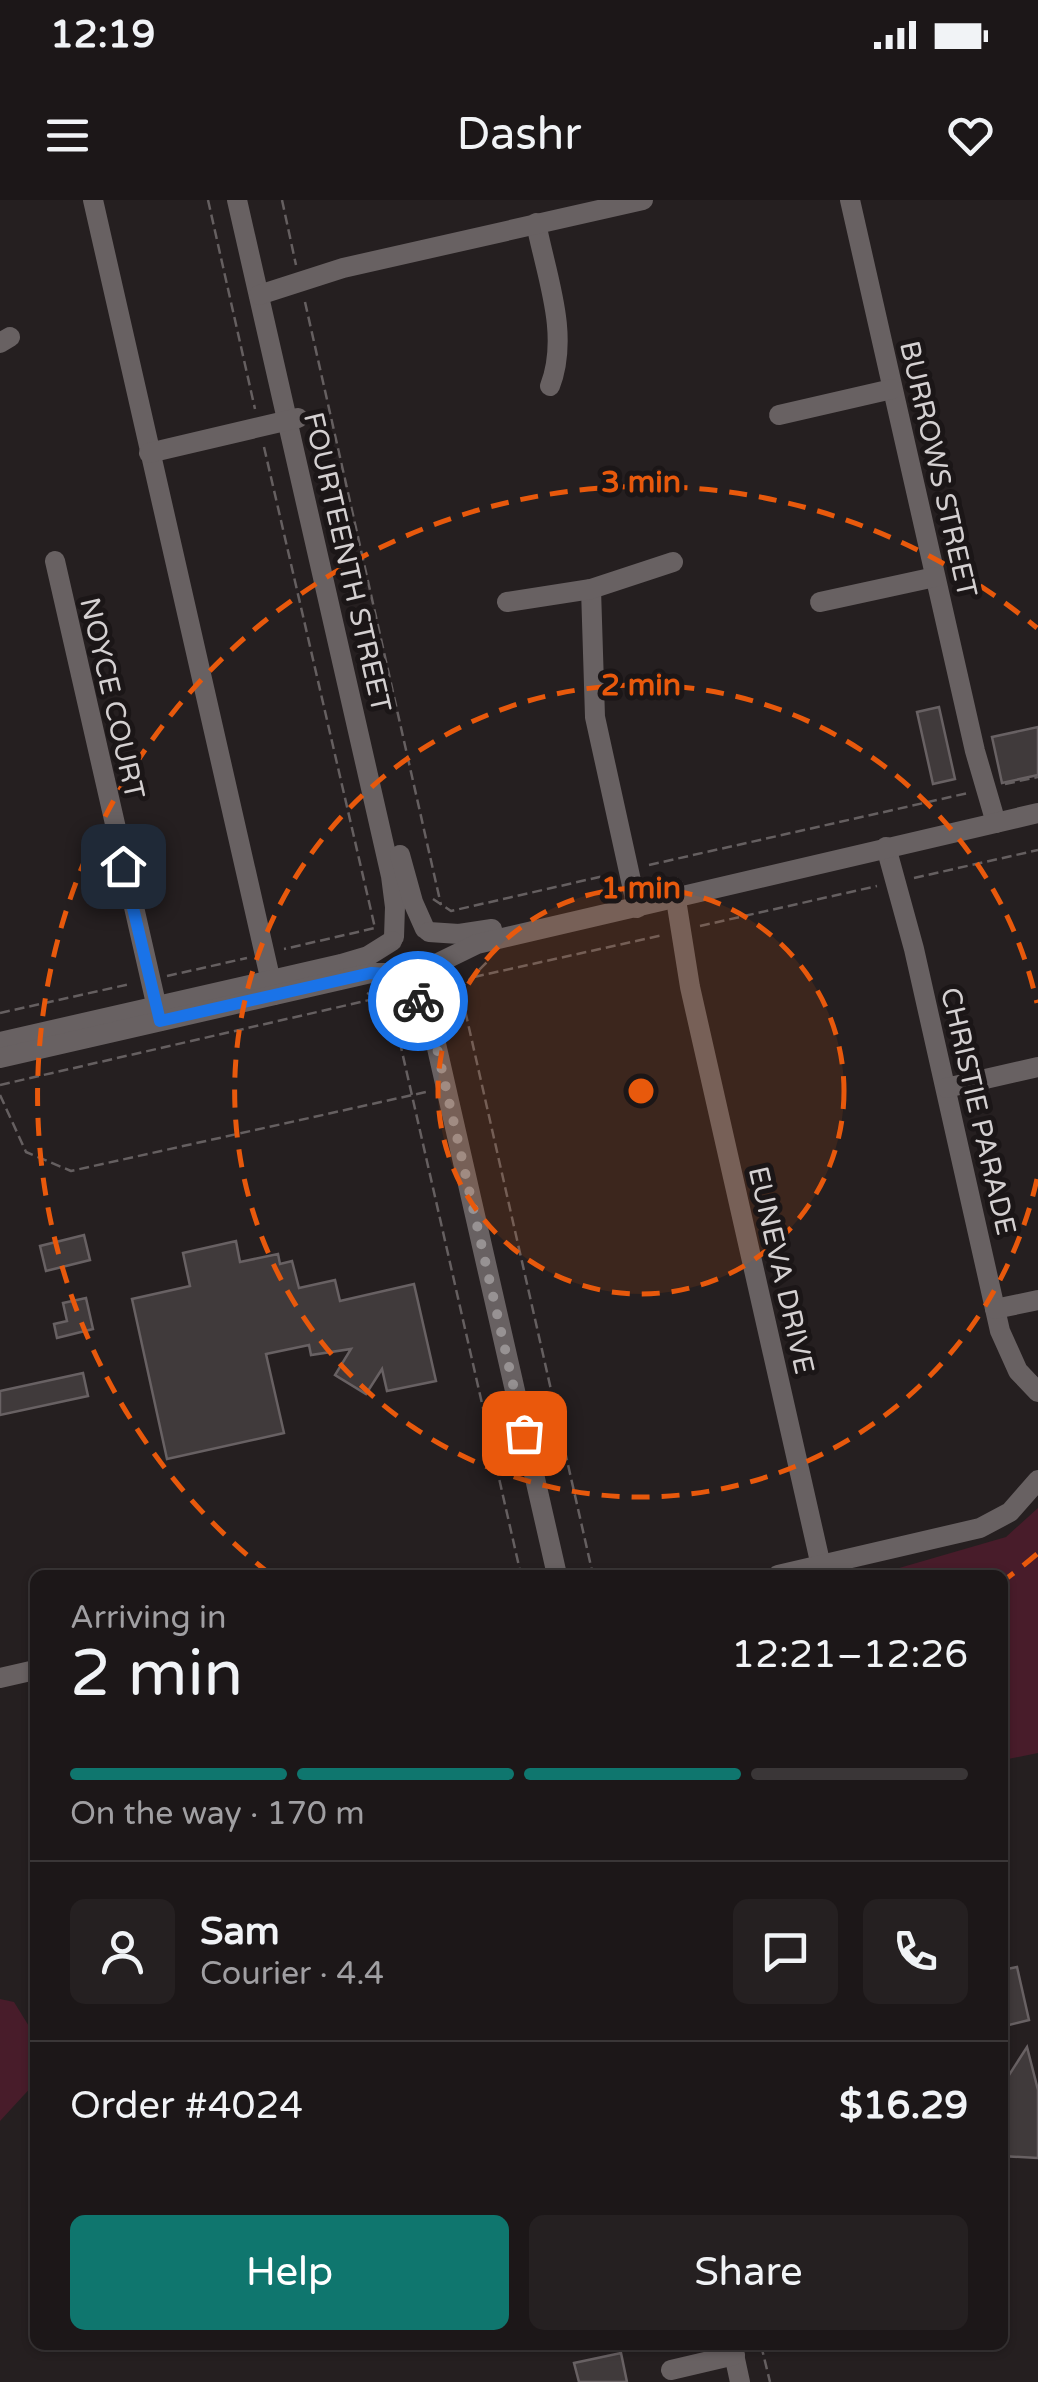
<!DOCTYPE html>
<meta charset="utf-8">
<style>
:root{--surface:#1c1718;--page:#252021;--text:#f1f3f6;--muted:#a09fa2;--line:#3a3637;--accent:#0f766e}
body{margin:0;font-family:"Varela Round",sans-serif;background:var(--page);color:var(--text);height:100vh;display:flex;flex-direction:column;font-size:38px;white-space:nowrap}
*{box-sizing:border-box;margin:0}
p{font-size:32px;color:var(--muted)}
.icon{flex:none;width:55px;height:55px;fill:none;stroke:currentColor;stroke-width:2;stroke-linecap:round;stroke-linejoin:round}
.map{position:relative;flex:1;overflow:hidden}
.details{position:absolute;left:30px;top:1370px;width:978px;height:780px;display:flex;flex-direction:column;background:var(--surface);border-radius:15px;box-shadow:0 2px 8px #0004,0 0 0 2px var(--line)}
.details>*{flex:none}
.pin{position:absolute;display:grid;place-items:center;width:85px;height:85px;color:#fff;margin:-42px;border-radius:20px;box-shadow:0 5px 15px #0006}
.courier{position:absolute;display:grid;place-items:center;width:100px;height:100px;margin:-50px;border:8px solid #1a73e8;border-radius:50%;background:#fff;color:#222;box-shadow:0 2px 12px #0007}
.headline em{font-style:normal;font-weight:600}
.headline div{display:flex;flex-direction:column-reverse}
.headline{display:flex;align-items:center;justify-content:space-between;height:170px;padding:0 40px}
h1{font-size:65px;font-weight:600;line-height:75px}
.bar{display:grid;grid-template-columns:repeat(4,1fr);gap:15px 10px;align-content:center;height:120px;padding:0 40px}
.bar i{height:12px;border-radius:8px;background:var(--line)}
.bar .on{background:var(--accent)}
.bar p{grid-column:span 4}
.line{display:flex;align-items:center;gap:25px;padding:0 40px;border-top:2px solid var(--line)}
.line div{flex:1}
.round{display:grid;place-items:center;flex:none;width:105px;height:105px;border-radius:15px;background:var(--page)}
.action{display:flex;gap:20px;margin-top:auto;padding:20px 40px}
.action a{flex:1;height:115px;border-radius:15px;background:var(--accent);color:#fff;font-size:40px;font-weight:600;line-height:115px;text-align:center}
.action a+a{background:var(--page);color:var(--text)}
.status{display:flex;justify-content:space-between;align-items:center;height:70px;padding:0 50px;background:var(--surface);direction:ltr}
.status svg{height:28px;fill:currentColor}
header{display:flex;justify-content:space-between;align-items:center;height:130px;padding:0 40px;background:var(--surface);font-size:45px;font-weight:600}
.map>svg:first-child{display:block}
.green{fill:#481c2a}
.building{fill:#403a3b;stroke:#686163;stroke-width:2.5}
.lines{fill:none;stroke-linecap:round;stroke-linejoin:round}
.path{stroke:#655f60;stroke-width:2.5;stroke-dasharray:10 5;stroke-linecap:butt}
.minor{stroke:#686162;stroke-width:20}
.done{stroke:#979293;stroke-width:10;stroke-dasharray:0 18}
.route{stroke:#1a73e8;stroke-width:12}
.ring{fill:none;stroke:#e8590c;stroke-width:5;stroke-dasharray:18 12}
.labels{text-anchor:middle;stroke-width:10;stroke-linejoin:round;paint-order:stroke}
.street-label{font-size:28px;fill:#d4d0d1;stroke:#1b1617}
.centre{fill:#e8590c;stroke:#1b1617;stroke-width:5}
.ring-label{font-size:30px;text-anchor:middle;font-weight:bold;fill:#e8590c;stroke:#1b1617;stroke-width:10;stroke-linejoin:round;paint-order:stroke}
</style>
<div class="status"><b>12:19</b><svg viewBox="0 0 49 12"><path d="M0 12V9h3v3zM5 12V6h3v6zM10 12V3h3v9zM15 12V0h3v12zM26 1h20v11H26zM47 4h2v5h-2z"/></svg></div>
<header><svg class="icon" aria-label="menu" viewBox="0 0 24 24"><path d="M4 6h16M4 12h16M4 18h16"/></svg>Dashr<svg class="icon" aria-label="heart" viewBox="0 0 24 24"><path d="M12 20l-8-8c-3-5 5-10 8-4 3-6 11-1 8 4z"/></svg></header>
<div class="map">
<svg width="1038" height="2182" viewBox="0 0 1038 2182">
<rect width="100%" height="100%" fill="#251f20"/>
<g class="green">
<path d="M1038,1308V1553L1003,1560L1002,1375H875L1006,1337Z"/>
<path d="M0,1799L14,1802L35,1836V1883L0,1921Z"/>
</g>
<g class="building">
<path d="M939,507L955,579L933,584L917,512Z"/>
<path d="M1038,527V575L1002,583L992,537Z"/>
<path d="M84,1035L90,1060L46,1071L40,1046Z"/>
<path d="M236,1041L240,1062L278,1054L280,1064L292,1061L299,1088L335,1080L340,1101L414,1084L436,1181L387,1191L382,1169L366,1194L335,1175L351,1149L311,1155L309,1145L266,1154L284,1233L167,1259L132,1099L190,1086L183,1053Z"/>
<path d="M86,1098L93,1129L57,1138L54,1124L67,1121L63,1103Z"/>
<path d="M83,1173L88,1196L0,1215V1191Z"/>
<path d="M1017,1767L1029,1820L1005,1826L1002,1770Z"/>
<path d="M1027,1847L1038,1890V1958L1002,1956V1886Z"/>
<path d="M621,2153L627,2182H579L574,2163Z"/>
</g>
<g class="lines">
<g class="path">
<path d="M208,0L255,209"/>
<path d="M282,0L296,65"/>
<path d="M305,102L441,705"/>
<path d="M264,247L375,728L284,749"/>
<path d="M1005,584L1038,577"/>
<path d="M649,665L968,593"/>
<path d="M914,678L1038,650"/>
<path d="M433,699L451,711L608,675"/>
<path d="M700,726L877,686"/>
<path d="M167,776L247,758"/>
<path d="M474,777L663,735"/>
<path d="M367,793L391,805L393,812L409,828"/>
<path d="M462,797L593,1375"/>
<path d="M393,812L521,1375"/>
<path d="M0,813L130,784"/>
<path d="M454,820L462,797L460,789L487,762"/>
<path d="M0,885L378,798"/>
<path d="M0,895L26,952L71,971L426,892"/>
<path d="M761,2145L770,2182"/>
</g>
<g class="minor">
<path d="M93,0L274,795"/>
<path d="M237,0L391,676L395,707L394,737"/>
<path d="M850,0L975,551L996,623"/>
<path d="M536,23C546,75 570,134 550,186"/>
<path d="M259,95L343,68L643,0"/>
<path d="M0,143L10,137"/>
<path d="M779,215L892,189"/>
<path d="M149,253L298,218"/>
<path d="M55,361L160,821"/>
<path d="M591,389L595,517L637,708"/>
<path d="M507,402L591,389L673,362"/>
<path d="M820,402L935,377"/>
<path d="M886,647L914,749L1000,1131L1018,1171L1038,1192"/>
<path d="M400,655L413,702L425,729"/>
<path d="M674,687L690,787L821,1366"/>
<path d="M429,732L459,734L492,729"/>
<path d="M436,764L477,744L1038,613"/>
<path d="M434,768V828"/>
<path d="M406,775L434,835L557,1375"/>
<path d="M0,842L341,764L368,756L392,741"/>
<path d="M0,858L371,773H401"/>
<path d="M946,888L1038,867"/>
<path d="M995,1109L1038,1100"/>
<path d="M778,1375L980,1328L1010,1312L1038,1280"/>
<path d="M0,1478L35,1470"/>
<path d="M732,2145L740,2182"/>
<path d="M671,2170L735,2155"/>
</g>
</g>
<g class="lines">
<path class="done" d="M418,801L434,835L524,1233"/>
<path class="route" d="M123,666L160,821L371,773L406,775L418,801"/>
</g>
<circle cx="641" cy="891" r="203" fill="#e8590c" fill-opacity=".12"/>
<g class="ring">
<circle cx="641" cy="891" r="203"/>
<path d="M1037 979A406 406 0 1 1 1037 803"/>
<path d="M1037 1354A609 609 0 0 1 1003 1381M270 1374A609 609 0 1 1 1037 428"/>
</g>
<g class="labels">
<g class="street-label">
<text transform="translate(939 269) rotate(77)" y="10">BURROWS STREET</text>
<text transform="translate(348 362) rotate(77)" y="10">FOURTEENTH STREET</text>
<text transform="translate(113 498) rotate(77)" y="10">NOYCE COURT</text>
<text transform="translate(979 911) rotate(77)" y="10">CHRISTIE PARADE</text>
<text transform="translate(782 1070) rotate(77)" y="10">EUNEVA DRIVE</text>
</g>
</g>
<circle cx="641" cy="891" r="15" class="centre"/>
<g class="ring-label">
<text x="641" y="292">3 min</text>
<text x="641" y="495">2 min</text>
<text x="641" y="698">1 min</text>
</g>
</svg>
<div class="pin" style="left:524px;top:1233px;background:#ea580c"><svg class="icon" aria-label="bag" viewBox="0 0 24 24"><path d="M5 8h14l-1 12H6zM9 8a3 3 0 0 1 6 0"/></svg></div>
<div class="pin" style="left:123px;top:666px;background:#1f2937"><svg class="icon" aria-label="home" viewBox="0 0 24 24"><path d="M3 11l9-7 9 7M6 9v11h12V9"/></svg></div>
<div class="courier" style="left:418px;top:801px"><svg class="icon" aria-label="bike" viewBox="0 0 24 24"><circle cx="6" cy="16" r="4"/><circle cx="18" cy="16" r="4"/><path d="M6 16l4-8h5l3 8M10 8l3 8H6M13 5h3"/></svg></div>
<section class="details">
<div class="headline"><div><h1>2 min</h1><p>Arriving in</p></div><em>12:21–12:26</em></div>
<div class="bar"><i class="on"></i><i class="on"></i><i class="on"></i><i></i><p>On the way · 170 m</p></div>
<div class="line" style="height:180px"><a class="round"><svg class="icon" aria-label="person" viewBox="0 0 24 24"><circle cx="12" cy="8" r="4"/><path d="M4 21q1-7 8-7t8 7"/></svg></a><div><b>Sam</b><p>Courier · 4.4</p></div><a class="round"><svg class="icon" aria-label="chat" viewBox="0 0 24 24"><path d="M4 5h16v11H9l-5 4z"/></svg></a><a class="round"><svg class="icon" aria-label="phone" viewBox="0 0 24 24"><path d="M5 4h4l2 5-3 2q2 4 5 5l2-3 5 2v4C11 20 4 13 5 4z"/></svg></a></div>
<div class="line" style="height:130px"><div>Order #4024</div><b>$16.29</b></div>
<div class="action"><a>Help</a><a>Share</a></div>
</section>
</div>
